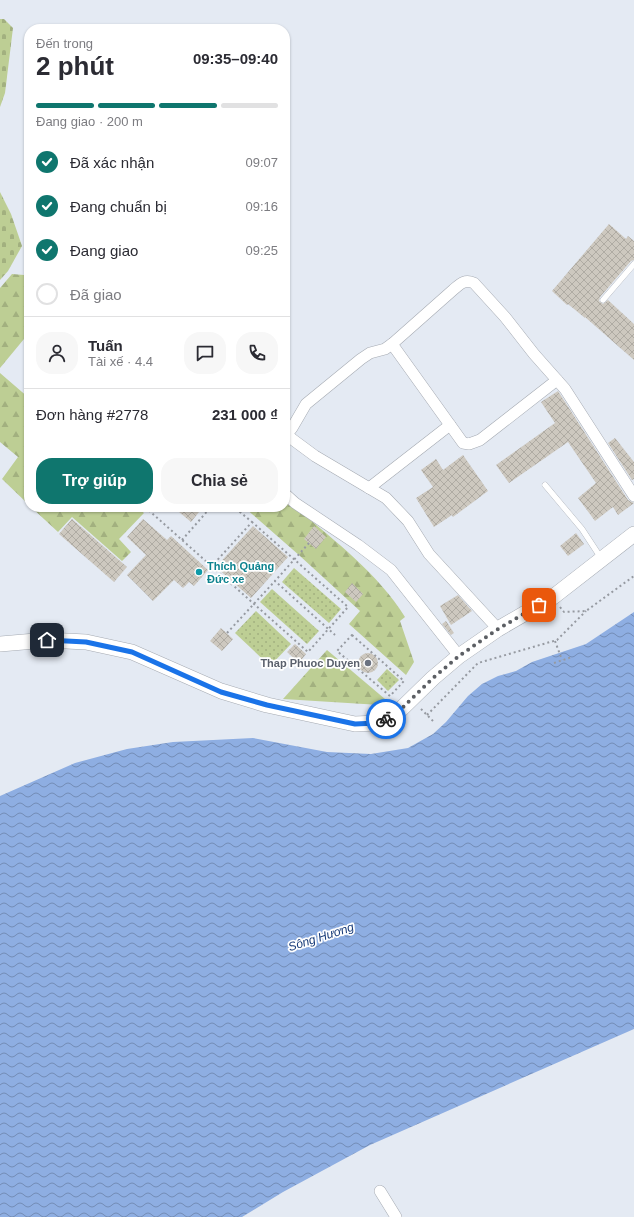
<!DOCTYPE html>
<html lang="vi">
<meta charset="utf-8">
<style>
:root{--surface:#fff;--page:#f7f7f7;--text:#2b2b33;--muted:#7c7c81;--line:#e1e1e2;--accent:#0f766e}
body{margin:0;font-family:Arial,sans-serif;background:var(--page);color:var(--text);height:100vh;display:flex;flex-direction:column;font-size:15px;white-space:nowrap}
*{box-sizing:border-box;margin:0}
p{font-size:13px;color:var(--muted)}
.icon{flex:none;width:22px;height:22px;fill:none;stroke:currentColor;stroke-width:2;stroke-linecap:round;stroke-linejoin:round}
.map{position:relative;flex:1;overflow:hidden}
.panel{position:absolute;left:24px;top:24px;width:266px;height:488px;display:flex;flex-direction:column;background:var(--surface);border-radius:16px;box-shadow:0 1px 3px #0004}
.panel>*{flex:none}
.pin{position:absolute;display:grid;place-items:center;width:34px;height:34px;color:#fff;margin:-17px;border-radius:8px;box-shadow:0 2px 6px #0006}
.courier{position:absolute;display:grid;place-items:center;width:40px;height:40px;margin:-20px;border:3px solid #1a73e8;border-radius:50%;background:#fff;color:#222;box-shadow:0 1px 5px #0007}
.headline em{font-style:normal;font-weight:700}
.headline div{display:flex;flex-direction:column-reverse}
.headline{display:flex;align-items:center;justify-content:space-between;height:68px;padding:0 12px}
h1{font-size:26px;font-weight:700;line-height:30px}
.bar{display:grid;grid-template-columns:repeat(4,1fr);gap:6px 4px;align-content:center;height:48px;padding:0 12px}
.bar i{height:5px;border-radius:3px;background:var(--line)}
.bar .active{background:var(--accent)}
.bar p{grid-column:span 4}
.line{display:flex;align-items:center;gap:10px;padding:0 12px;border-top:1px solid var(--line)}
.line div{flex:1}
.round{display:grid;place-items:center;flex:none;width:42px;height:42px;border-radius:16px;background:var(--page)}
ol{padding:0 12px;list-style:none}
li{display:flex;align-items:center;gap:12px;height:44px}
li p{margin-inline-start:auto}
li .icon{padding:4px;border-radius:50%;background:var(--accent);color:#fff;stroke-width:4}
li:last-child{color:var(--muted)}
li i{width:22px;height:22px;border:2px solid var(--line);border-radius:50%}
.button{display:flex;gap:8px;margin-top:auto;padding:8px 12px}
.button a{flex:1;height:46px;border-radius:16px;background:var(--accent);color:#fff;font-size:16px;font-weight:700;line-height:46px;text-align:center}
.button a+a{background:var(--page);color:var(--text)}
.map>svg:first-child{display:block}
.grass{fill:url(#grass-dots)}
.forest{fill:url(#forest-firs)}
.cemetery{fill:url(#cemetery-stones)}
.water{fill:url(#water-waves)}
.building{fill:url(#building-cross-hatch)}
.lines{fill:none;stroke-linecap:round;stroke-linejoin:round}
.service-casing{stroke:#a5aab2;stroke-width:6}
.minor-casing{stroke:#a5aab2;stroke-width:12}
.secondary-casing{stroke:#a5aab2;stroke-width:16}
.path{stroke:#969aa1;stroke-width:2;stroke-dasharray:2 3;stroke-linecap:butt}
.service{stroke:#fff;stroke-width:5.5}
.minor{stroke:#fff;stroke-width:11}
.secondary{stroke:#fff;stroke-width:15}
.done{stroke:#5c5f64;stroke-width:4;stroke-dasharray:0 7.2}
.route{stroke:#1a73e8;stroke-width:5}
.culture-dot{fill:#0f9aa8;stroke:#fff;stroke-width:1.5}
.worship-dot{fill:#6b7280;stroke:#fff;stroke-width:1.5}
.labels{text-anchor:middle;stroke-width:3.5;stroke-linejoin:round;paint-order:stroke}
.culture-label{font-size:11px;font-weight:bold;fill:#0d838f;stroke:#fff;text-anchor:start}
.worship-label{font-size:11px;font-weight:bold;fill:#5b616d;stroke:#fff;text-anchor:end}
.water-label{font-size:12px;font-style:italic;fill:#163a78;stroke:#fff}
</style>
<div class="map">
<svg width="634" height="1217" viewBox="0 0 634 1217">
<defs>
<pattern id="grass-dots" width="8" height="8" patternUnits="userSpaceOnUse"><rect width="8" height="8" fill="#bdce94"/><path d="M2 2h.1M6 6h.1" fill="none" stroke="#a2b07f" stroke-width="1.8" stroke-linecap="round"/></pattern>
<pattern id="forest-firs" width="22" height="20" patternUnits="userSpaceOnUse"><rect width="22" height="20" fill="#bdce94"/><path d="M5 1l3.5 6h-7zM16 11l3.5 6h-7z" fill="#a2b07f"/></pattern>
<pattern id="cemetery-stones" width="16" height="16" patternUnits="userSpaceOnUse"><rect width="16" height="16" fill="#bdce94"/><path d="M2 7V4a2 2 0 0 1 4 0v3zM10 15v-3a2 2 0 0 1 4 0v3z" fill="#a2b07f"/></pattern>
<pattern id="water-waves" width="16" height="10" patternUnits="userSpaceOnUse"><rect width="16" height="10" fill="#8eaee2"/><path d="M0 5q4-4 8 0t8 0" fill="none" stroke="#738cb6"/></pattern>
<pattern id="building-cross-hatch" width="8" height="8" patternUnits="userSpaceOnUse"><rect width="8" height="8" fill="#cdc8bf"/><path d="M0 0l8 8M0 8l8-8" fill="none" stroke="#afaba3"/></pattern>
</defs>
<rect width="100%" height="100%" fill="#e4eaf3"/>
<g class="grass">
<path d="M294,568L341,609L329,623L282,582Z"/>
<path d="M272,589L319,631L307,644L260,602Z"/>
<path d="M256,611L291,644L270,666L235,633Z"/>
<path d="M387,669L399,680L388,691L377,680Z"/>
</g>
<g class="forest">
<path d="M12,274L24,275L29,279V343L24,339L0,368V288Z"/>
<path d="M0,373L29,398V410L27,412L29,414V505L2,479L18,457L0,442Z"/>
<path d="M285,499C327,535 376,570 405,617L400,621L414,662L406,675L349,624L360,611L300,556L244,507H285Z"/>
<path d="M31,507H137L144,513L119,539L131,552L122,561L72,517L58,532Z"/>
<path d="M327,650L385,699L380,705L283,699Z"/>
</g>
<g class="cemetery">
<path d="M0,19H4L13,28L5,93L0,107Z"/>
<path d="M0,192L11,214L22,246L8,271L0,280Z"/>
</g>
<path class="water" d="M634,612V1029L370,1145L283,1192L242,1217H0V796L75,763L127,749L173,742L253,738L327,752L371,754L408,748L433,734L446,722L468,696L482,684L498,676L516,671L532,662L586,644Z"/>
<g class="building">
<path d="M609,224L626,239L628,236L634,241V260L631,261L600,297L599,301L603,304L608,300L634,324V360L585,317V318L568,304L567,305L552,291Z"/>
<path d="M558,391L628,500L634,503L618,515L613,507L595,521L578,498L596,483L568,442L509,483L496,465L555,423L541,402Z"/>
<path d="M615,438L634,462V479L632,480L608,443Z"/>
<path d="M463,455L488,491L453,517L452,515L434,527L416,498L433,487L421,470L436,459L443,470Z"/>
<path d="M173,507H203L191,522Z"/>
<path d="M72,519L127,567L114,582L59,534Z"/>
<path d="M143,519L167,540L171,536L208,570L194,586L189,582L183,588L174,580L153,601L127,575L146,555L127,537Z"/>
<path d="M253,526L288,557L251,598L216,567Z"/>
<path d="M314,526L326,537L316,549L304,539Z"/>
<path d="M576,533L584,544L568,556L560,546Z"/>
<path d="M352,583L363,594L356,602L345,592Z"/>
<path d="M458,595L472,611L451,625L440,606Z"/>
<path d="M446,621L454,633L451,635L442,624Z"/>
<path d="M221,628L233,639L222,651L210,641Z"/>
<path d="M295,644L306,654L299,663L287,652Z"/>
<circle cx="368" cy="663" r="10"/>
</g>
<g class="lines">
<g class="service-casing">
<g id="service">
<path d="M603,300L634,264"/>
<path d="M545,485L582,529L601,558"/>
</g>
</g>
<g class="minor-casing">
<g id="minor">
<path d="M392,344L463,443L469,444L480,440L557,380"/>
<path d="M285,431L292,439L315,456L386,498L408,521L429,554L498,629"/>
<path d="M287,433L292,428L306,404L361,359L370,353L385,349L392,344L453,290C460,284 464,279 474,283L505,317L534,354L565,389L634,496"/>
<path d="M369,488L450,425"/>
<path d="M285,494L295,503L358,545L391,570L459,656"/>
<path d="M380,1191L396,1217"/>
</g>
</g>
<g class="secondary-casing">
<path id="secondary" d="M0,644L47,640L86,642L132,652L221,691L267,705L355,724L377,723L396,714L433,678L459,656L498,629L553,597L634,534"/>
</g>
<g class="path">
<path d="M145,507L308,652L348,607L252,522"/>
<path d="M182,540L211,507"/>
<path d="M309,543L275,581L335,635"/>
<path d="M211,567L252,522L234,507"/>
<path d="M560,607L564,612L586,611L634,576"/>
<path d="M227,633L275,581"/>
<path d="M352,635L404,681L390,696L337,651Z"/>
<path d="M555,641L562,660"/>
<path d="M554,663L572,657"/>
<path d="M421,709L433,721"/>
<path d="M427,715L478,663L557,640L586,611"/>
</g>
<use href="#service" class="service"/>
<use href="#minor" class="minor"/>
<use href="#secondary" class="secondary"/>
</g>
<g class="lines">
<path class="done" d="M386,719L396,714L433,678L459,656L498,629L539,605"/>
<path class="route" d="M47,640L86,642L132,652L221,692L267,705L355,724L377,723L386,719"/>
</g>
<circle class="culture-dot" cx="199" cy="572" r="4"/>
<circle class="worship-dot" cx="368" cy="663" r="4"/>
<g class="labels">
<g class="culture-label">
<text x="207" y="570">Thích Quảng<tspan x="207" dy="13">Đức xe</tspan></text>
</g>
<g class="worship-label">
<text x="360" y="667">Thap Phuoc Duyen</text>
</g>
<g class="water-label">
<text transform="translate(321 937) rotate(-18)" y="4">Sông Hương</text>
</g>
</g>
</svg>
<div class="pin" style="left:539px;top:605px;background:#ea580c"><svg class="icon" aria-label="bag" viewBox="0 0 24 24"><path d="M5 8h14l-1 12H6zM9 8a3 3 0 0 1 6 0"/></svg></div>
<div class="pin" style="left:47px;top:640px;background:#1f2937"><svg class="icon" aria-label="home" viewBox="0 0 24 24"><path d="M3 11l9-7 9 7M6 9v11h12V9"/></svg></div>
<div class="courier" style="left:386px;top:719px"><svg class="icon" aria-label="bike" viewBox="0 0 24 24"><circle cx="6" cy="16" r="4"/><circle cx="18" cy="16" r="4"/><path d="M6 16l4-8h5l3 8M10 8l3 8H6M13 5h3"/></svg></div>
<section class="panel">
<div class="headline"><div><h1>2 phút</h1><p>Đến trong</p></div><em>09:35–09:40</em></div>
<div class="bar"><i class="active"></i><i class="active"></i><i class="active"></i><i></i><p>Đang giao · 200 m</p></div>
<ol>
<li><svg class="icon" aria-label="check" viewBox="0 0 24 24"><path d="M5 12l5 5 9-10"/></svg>Đã xác nhận<p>09:07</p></li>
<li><svg class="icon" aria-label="check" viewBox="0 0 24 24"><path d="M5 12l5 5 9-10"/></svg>Đang chuẩn bị<p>09:16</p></li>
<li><svg class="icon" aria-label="check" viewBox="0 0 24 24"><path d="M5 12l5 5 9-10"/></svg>Đang giao<p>09:25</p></li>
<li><i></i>Đã giao</li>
</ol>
<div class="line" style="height:72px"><a class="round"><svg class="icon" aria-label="person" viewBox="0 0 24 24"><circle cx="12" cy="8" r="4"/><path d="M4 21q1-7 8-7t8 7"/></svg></a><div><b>Tuấn</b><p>Tài xế · 4.4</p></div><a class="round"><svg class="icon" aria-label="chat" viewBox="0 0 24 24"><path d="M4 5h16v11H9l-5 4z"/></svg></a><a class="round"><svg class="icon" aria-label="phone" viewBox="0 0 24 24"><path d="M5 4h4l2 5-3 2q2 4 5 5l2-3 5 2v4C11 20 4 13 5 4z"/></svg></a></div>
<div class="line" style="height:52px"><div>Đơn hàng #2778</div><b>231 000 ₫</b></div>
<div class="button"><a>Trợ giúp</a><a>Chia sẻ</a></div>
</section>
</div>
